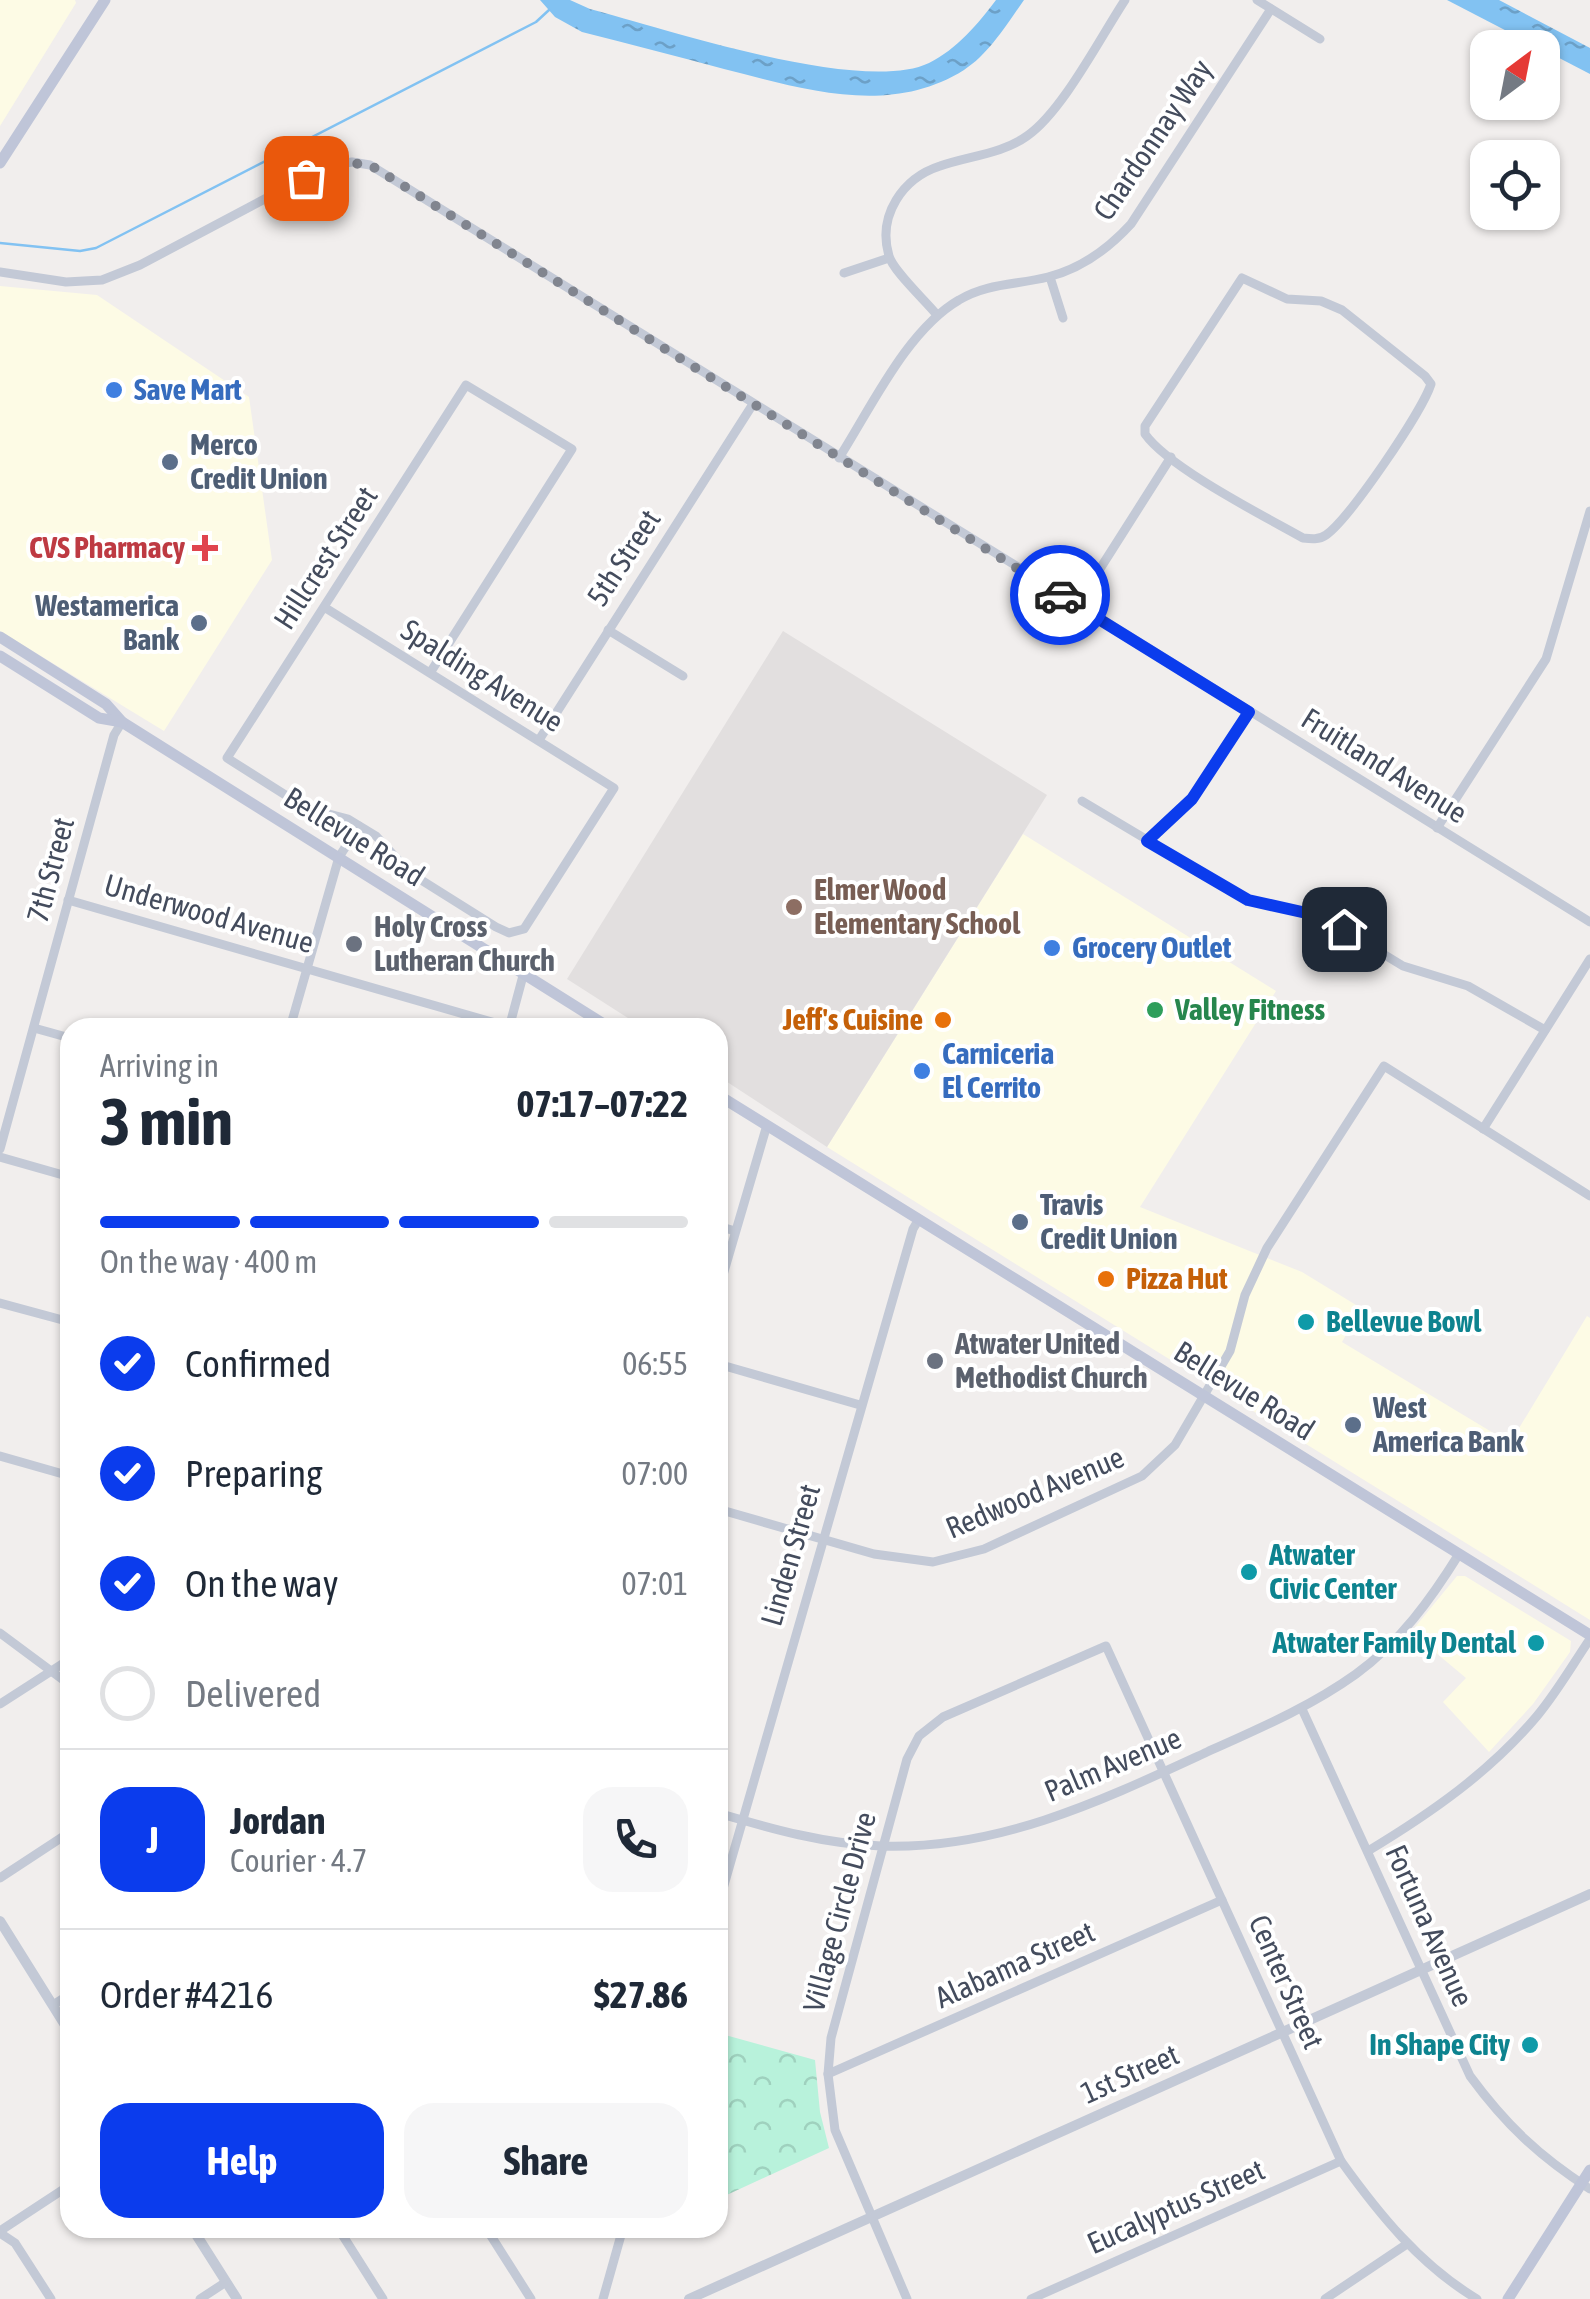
<!DOCTYPE html>
<meta charset="utf-8">
<style>
:root{--surface:#fff;--page:#f6f6f7;--text:#1f2937;--muted:#747a83;--line:#e0e1e3;--accent:#0b3ced}
body{margin:0;font-family:"Asap Condensed",sans-serif;background:var(--page);color:var(--text);height:100vh;display:flex;flex-direction:column;font-size:38px;white-space:nowrap}
*{box-sizing:border-box;margin:0}
p{font-size:32px;color:var(--muted)}
.icon{flex:none;width:55px;height:55px;fill:none;stroke:currentColor;stroke-width:2;stroke-linecap:round;stroke-linejoin:round}
.map{position:relative;flex:1;overflow:hidden}
.sheet{position:absolute;left:60px;top:1018px;width:668px;height:1220px;display:flex;flex-direction:column;background:var(--surface);border-radius:30px;box-shadow:0 2px 8px #0004}
.sheet>*{flex:none}
.needle{width:65px;rotate:32deg}
.controls{position:absolute;left:1470px;top:30px;display:grid;gap:20px}
.controls a{display:grid;place-items:center;width:90px;height:90px;border-radius:20px;background:var(--surface);box-shadow:0 2px 8px #0004;font-size:50px}
.pin{position:absolute;display:grid;place-items:center;width:85px;height:85px;color:#fff;margin:-42px;border-radius:20px;box-shadow:0 5px 15px #0006}
.courier{position:absolute;display:grid;place-items:center;width:100px;height:100px;margin:-50px;border:8px solid #0b3ced;border-radius:50%;background:#fff;color:#222;box-shadow:0 2px 12px #0007}
.headline em{font-style:normal;font-weight:700}
.headline div{display:flex;flex-direction:column-reverse}
.headline{display:flex;align-items:center;justify-content:space-between;height:170px;padding:0 40px}
h1{font-size:65px;font-weight:700;line-height:75px}
.bar{display:grid;grid-template-columns:repeat(4,1fr);gap:15px 10px;align-content:center;height:120px;padding:0 40px}
.bar i{height:12px;border-radius:8px;background:var(--line)}
.bar .active{background:var(--accent)}
.bar p{grid-column:span 4}
.line{display:flex;align-items:center;gap:25px;padding:0 40px;border-top:2px solid var(--line)}
.line div{flex:1}
.round{display:grid;place-items:center;flex:none;width:105px;height:105px;border-radius:30px;background:var(--page)}
ol{padding:0 40px;list-style:none}
li{display:flex;align-items:center;gap:30px;height:110px}
li p{margin-inline-start:auto}
li .icon{padding:10px;border-radius:50%;background:var(--accent);color:#fff;stroke-width:4}
li:last-child{color:var(--muted)}
li i{width:55px;height:55px;border:5px solid var(--line);border-radius:50%}
.cta{display:flex;gap:20px;margin-top:auto;padding:20px 40px}
.cta a{flex:1;height:115px;border-radius:30px;background:var(--accent);color:#fff;font-size:40px;font-weight:700;line-height:115px;text-align:center}
.cta a+a{background:var(--page);color:var(--text)}
.map>svg:first-child{display:block}
.commercial{fill:#fdfbe5}
.education{fill:#e2dfdf}
.park{fill:url(#park-crowns)}
.water{fill:url(#water-ripples)}
.lines{fill:none;stroke-linecap:round;stroke-linejoin:round}
.stream{stroke:#82c2f2;stroke-width:2.5}
.minor{stroke:#c3c9d6;stroke-width:9}
.tertiary{stroke:#c3c9d6;stroke-width:10}
.secondary{stroke:#bfc5d8;stroke-width:11}
.done{stroke:#81858f;stroke-width:10;stroke-dasharray:0 18}
.route{stroke:#0b3ced;stroke-width:12}
.shop-dot{fill:#3f7fe0;stroke:#fff;stroke-width:4}
.service-dot{fill:#5c6f8a;stroke:#fff;stroke-width:4}
.health-dot{fill:#e0444e;stroke:#fff;stroke-width:4}
.education-dot{fill:#8d6e63;stroke:#fff;stroke-width:4}
.worship-dot{fill:#6b7280;stroke:#fff;stroke-width:4}
.leisure-dot{fill:#2e9e5b;stroke:#fff;stroke-width:4}
.food-dot{fill:#e8710a;stroke:#fff;stroke-width:4}
.culture-dot{fill:#0f9aa8;stroke:#fff;stroke-width:4}
.labels{text-anchor:middle;stroke-width:8;stroke-linejoin:round;paint-order:stroke}
.street-label{font-size:30px;fill:#444c5d;stroke:#fff}
.shop-label{font-size:30px;font-weight:bold;fill:#366cbe;stroke:#fff;text-anchor:start}
.service-label{font-size:30px;font-weight:bold;fill:#4e5e75;stroke:#fff;text-anchor:start}
.health-label{font-size:30px;font-weight:bold;fill:#be3a42;stroke:#fff;text-anchor:end}
.education-label{font-size:30px;font-weight:bold;fill:#785e54;stroke:#fff;text-anchor:start}
.worship-label{font-size:30px;font-weight:bold;fill:#5b616d;stroke:#fff;text-anchor:start}
.leisure-label{font-size:30px;font-weight:bold;fill:#27864d;stroke:#fff;text-anchor:start}
.food-label{font-size:30px;font-weight:bold;fill:#c56008;stroke:#fff;text-anchor:end}
.culture-label{font-size:30px;font-weight:bold;fill:#0d838f;stroke:#fff;text-anchor:start}
</style>
<div class="map">
<svg width="1590" height="2299" viewBox="0 0 1590 2299">
<defs>
<pattern id="park-crowns" width="20" height="18" patternUnits="userSpaceOnUse" patternTransform="scale(2.5)"><rect width="20" height="18" fill="#b8f2db"/><path d="M2 6a3 3 0 1 1 6 0M12 15a3 3 0 1 1 6 0" fill="none" stroke="#9fd1be"/></pattern>
<pattern id="water-ripples" width="26" height="14" patternUnits="userSpaceOnUse" patternTransform="scale(2.5)"><rect width="26" height="14" fill="#82c2f2"/><path d="M2 4q2-2 4 0t4 0M15 11q2-2 4 0t4 0" fill="none" stroke="#6ca0c7"/></pattern>
</defs>
<rect width="100%" height="100%" fill="#f1eeed"/>
<g class="commercial">
<path d="M0,0H75L76,3L0,126Z"/>
<path d="M0,286L97,295L249,397L272,560L164,731L0,631Z"/>
<path d="M1023,834L1276,991L1140,1207L1302,1272L1361,1308L1342,1342L1510,1443L1587,1316L1590,1318V1620L827,1147Z"/>
<path d="M1457,1576H1465L1571,1641L1570,1652L1533,1704L1489,1752L1443,1702L1466,1678L1411,1632Z"/>
</g>
<path class="education" d="M783,631L1047,795L827,1147L718,1076V1028L642,1027L567,979Z"/>
<path class="park" d="M718,2033L815,2060L820,2112L829,2148L718,2199Z"/>
<g class="water">
<path d="M540,0H570L590,9C666,29 862,95 929,63C957,49 978,24 996,0H1024C1007,24 989,54 964,70C889,117 803,89 724,69C677,56 629,44 582,32L555,17Z"/>
<path d="M1447,0H1499L1590,48V74Z"/>
</g>
<g class="lines">
<path class="stream" d="M0,243L80,251L96,248L536,22L549,10"/>
<g class="minor">
<path d="M1257,0L1320,39"/>
<path d="M0,272L66,282L102,280L140,265L327,166L352,162L370,165L1590,922"/>
<path d="M844,273L889,258"/>
<path d="M1050,277L1063,318"/>
<path d="M1242,278L1287,299L1321,301L1342,310L1425,376L1431,384C1422,412 1349,519 1326,535C1319,540 1311,539 1303,538C1264,516 1169,468 1145,434V426Z"/>
<path d="M937,315C926,301 893,271 889,256C877,215 903,178 940,166C968,156 1002,154 1027,136C1062,112 1100,38 1125,0"/>
<path d="M839,458C871,408 907,330 959,300C987,283 1017,285 1048,277C1080,269 1109,248 1131,224L1271,9"/>
<path d="M1077,605L1171,457"/>
<path d="M324,607L614,788L524,929L509,933L496,927L410,873L376,836L348,819L306,808L227,758L466,385L572,449L430,673"/>
<path d="M608,630L683,676"/>
<path d="M539,740L753,404"/>
<path d="M1082,801L1248,900L1324,918L1403,966L1468,986L1545,1030"/>
<path d="M1437,828L1546,659L1590,511"/>
<path d="M1147,841L1192,799L1249,712"/>
<path d="M68,900L509,1027"/>
<path d="M34,1028L70,1038"/>
<path d="M290,1028L339,857L359,826"/>
<path d="M509,1028L524,972"/>
<path d="M1483,1129L1590,959"/>
<path d="M0,1149L114,735L122,722"/>
<path d="M0,1157L70,1177"/>
<path d="M718,1226L735,1231"/>
<path d="M718,1292L767,1125"/>
<path d="M0,1303L70,1322"/>
<path d="M718,1364L860,1405"/>
<path d="M0,1456L70,1476"/>
<path d="M718,1509L874,1554L933,1562L984,1549L1142,1476L1175,1445L1230,1351L1245,1295L1267,1248L1384,1066L1590,1196"/>
<path d="M0,1633L70,1685"/>
<path d="M0,1704L70,1659"/>
<path d="M1302,1709L1470,2076C1506,2125 1539,2156 1590,2189"/>
<path d="M718,1813C772,1829 825,1844 881,1846C999,1850 1103,1800 1207,1752C1258,1729 1310,1707 1356,1674C1400,1642 1431,1599 1459,1554"/>
<path d="M1368,1851C1431,1813 1490,1772 1537,1716C1557,1692 1573,1664 1590,1639"/>
<path d="M0,1878L70,1832"/>
<path d="M718,1906L913,1229L919,1219"/>
<path d="M53,2005L70,1994"/>
<path d="M828,2074L1222,1900"/>
<path d="M338,2228L383,2299"/>
<path d="M486,2228L531,2299"/>
<path d="M0,2231L70,2185"/>
<path d="M0,2233L15,2243L51,2299"/>
<path d="M200,2299L226,2282"/>
<path d="M603,2299L623,2228"/>
<path d="M907,2299L835,2130L828,2074L831,2038L907,1759L919,1736L943,1717L1106,1646L1341,2161C1379,2214 1420,2265 1477,2299"/>
<path d="M1031,2299L1341,2161"/>
<path d="M1325,2299L1407,2244"/>
</g>
<g class="tertiary">
<path d="M0,1921L70,2033"/>
<path d="M192,2228L237,2299"/>
<path d="M689,2299L1590,1894"/>
</g>
<g class="secondary">
<path d="M0,163L105,0"/>
<path d="M0,637L106,704L122,722L610,1028"/>
<path d="M0,656L99,718L122,722"/>
<path d="M718,1095L1590,1635"/>
<path d="M1508,2299L1590,2170"/>
</g>
</g>
<g class="lines">
<path class="done" d="M306,178C328,166 345,161 370,165L1060,595"/>
<path class="route" d="M1060,595L1249,712L1192,799L1147,841L1248,900L1311,914L1344,929"/>
</g>
<g class="shop-dot">
<circle cx="114" cy="390" r="10"/>
<circle cx="1052" cy="948" r="10"/>
<circle cx="922" cy="1071" r="10"/>
</g>
<g class="service-dot">
<circle cx="170" cy="462" r="10"/>
<circle cx="199" cy="623" r="10"/>
<circle cx="1020" cy="1222" r="10"/>
<circle cx="1353" cy="1425" r="10"/>
</g>
<path class="health-dot" d="M200 533h10v10h10v10h-10v10h-10v-10h-10v-10h10z"/>
<circle class="education-dot" cx="794" cy="907" r="10"/>
<g class="worship-dot">
<circle cx="354" cy="944" r="10"/>
<circle cx="935" cy="1361" r="10"/>
</g>
<circle class="leisure-dot" cx="1155" cy="1010" r="10"/>
<g class="food-dot">
<circle cx="943" cy="1020" r="10"/>
<circle cx="1106" cy="1279" r="10"/>
</g>
<g class="culture-dot">
<circle cx="1306" cy="1322" r="10"/>
<circle cx="1249" cy="1572" r="10"/>
<circle cx="1536" cy="1643" r="10"/>
<circle cx="1530" cy="2045" r="10"/>
</g>
<g class="labels">
<g class="street-label">
<text transform="translate(1153 140) rotate(-56)" y="10">Chardonnay Way</text>
<text transform="translate(326 558) rotate(-57)" y="10">Hillcrest Street</text>
<text transform="translate(624 558) rotate(-57)" y="10">5th Street</text>
<text transform="translate(482 676) rotate(32)" y="10">Spalding Avenue</text>
<text transform="translate(1384 766) rotate(32)" y="10">Fruitland Avenue</text>
<text transform="translate(354 837) rotate(32)" y="10">Bellevue Road</text>
<text transform="translate(51 870) rotate(-75)" y="10">7th Street</text>
<text transform="translate(209 914) rotate(16)" y="10">Underwood Avenue</text>
<text transform="translate(1244 1391) rotate(32)" y="10">Bellevue Road</text>
<text transform="translate(1035 1493) rotate(-23)" y="10">Redwood Avenue</text>
<text transform="translate(791 1555) rotate(-74)" y="10">Linden Street</text>
<text transform="translate(1113 1765) rotate(-23)" y="10">Palm Avenue</text>
<text transform="translate(840 1912) rotate(-75)" y="10">Village Circle Drive</text>
<text transform="translate(1429 1926) rotate(66)" y="10">Fortuna Avenue</text>
<text transform="translate(1015 1965) rotate(-24)" y="10">Alabama Street</text>
<text transform="translate(1286 1982) rotate(66)" y="10">Center Street</text>
<text transform="translate(1130 2074) rotate(-24)" y="10">1st Street</text>
<text transform="translate(1176 2207) rotate(-24)" y="10">Eucalyptus Street</text>
</g>
<g class="shop-label">
<text x="134" y="400">Save Mart</text>
<text x="1072" y="958">Grocery Outlet</text>
<text x="942" y="1064">Carniceria<tspan x="942" dy="34">El Cerrito</tspan></text>
</g>
<g class="service-label">
<text x="190" y="455">Merco<tspan x="190" dy="34">Credit Union</tspan></text>
<text x="179" y="616" text-anchor="end">Westamerica<tspan x="179" dy="34">Bank</tspan></text>
<text x="1040" y="1215">Travis<tspan x="1040" dy="34">Credit Union</tspan></text>
<text x="1373" y="1418">West<tspan x="1373" dy="34">America Bank</tspan></text>
</g>
<g class="health-label">
<text x="185" y="558">CVS Pharmacy</text>
</g>
<g class="education-label">
<text x="814" y="900">Elmer Wood<tspan x="814" dy="34">Elementary School</tspan></text>
</g>
<g class="worship-label">
<text x="374" y="937">Holy Cross<tspan x="374" dy="34">Lutheran Church</tspan></text>
<text x="955" y="1354">Atwater United<tspan x="955" dy="34">Methodist Church</tspan></text>
</g>
<g class="leisure-label">
<text x="1175" y="1020">Valley Fitness</text>
</g>
<g class="food-label">
<text x="923" y="1030">Jeff's Cuisine</text>
<text x="1126" y="1289" text-anchor="start">Pizza Hut</text>
</g>
<g class="culture-label">
<text x="1326" y="1332">Bellevue Bowl</text>
<text x="1269" y="1565">Atwater<tspan x="1269" dy="34">Civic Center</tspan></text>
<text x="1516" y="1653" text-anchor="end">Atwater Family Dental</text>
<text x="1510" y="2055" text-anchor="end">In Shape City</text>
</g>
</g>
</svg>
<div class="controls">
<a><svg class="needle" viewBox="-14 -14 28 28"><path d="M0-13l5 13h-10z" fill="#e53935"/><path d="M0 13l5-13h-10z" fill="#747a83"/></svg></a>
<a><svg class="icon" aria-label="locate" viewBox="0 0 24 24"><circle cx="12" cy="12" r="6"/><path d="M12 2v4M12 18v4M2 12h4M18 12h4"/></svg></a>
</div>
<div class="pin" style="left:306px;top:178px;background:#ea580c"><svg class="icon" aria-label="bag" viewBox="0 0 24 24"><path d="M5 8h14l-1 12H6zM9 8a3 3 0 0 1 6 0"/></svg></div>
<div class="pin" style="left:1344px;top:929px;background:#1f2937"><svg class="icon" aria-label="home" viewBox="0 0 24 24"><path d="M3 11l9-7 9 7M6 9v11h12V9"/></svg></div>
<div class="courier" style="left:1060px;top:595px"><svg class="icon" aria-label="car" viewBox="0 0 24 24"><path d="M5 17H2v-5l4-1 3-4h7l3 4 3 1v5h-3M9 17h6M6 11h13"/><circle cx="7" cy="17" r="2"/><circle cx="17" cy="17" r="2"/></svg></div>
<section class="sheet">
<div class="headline"><div><h1>3 min</h1><p>Arriving in</p></div><em>07:17–07:22</em></div>
<div class="bar"><i class="active"></i><i class="active"></i><i class="active"></i><i></i><p>On the way · 400 m</p></div>
<ol>
<li><svg class="icon" aria-label="check" viewBox="0 0 24 24"><path d="M5 12l5 5 9-10"/></svg>Confirmed<p>06:55</p></li>
<li><svg class="icon" aria-label="check" viewBox="0 0 24 24"><path d="M5 12l5 5 9-10"/></svg>Preparing<p>07:00</p></li>
<li><svg class="icon" aria-label="check" viewBox="0 0 24 24"><path d="M5 12l5 5 9-10"/></svg>On the way<p>07:01</p></li>
<li><i></i>Delivered</li>
</ol>
<div class="line" style="height:180px"><b class="round" style="background:var(--accent);color:#fff">J</b><div><b>Jordan</b><p>Courier · 4.7</p></div><a class="round"><svg class="icon" aria-label="phone" viewBox="0 0 24 24"><path d="M5 4h4l2 5-3 2q2 4 5 5l2-3 5 2v4C11 20 4 13 5 4z"/></svg></a></div>
<div class="line" style="height:130px"><div>Order #4216</div><b>$27.86</b></div>
<div class="cta"><a>Help</a><a>Share</a></div>
</section>
</div>
